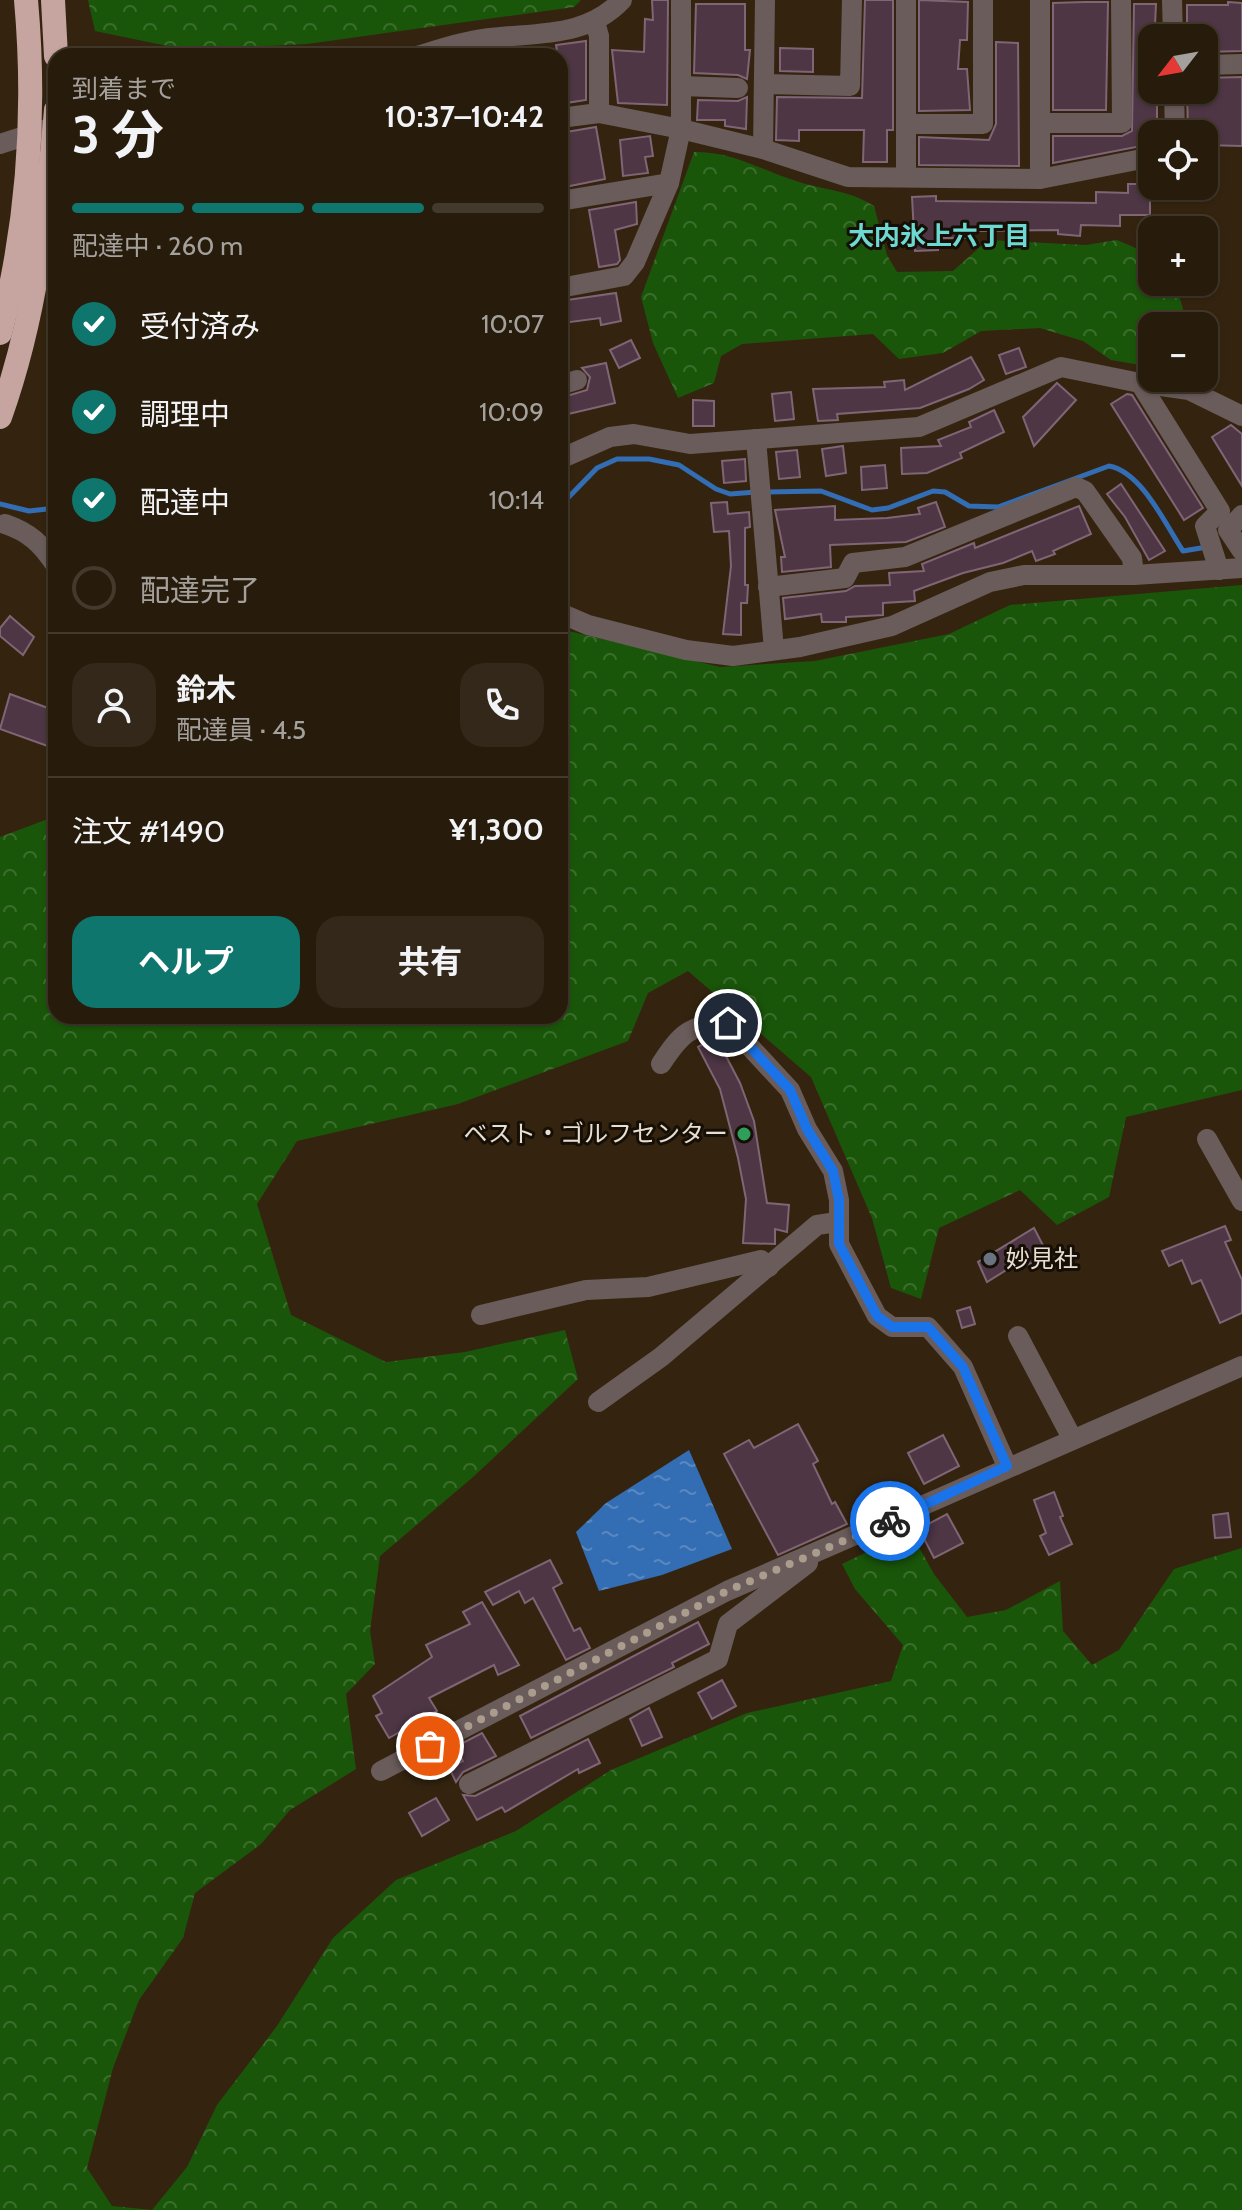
<!DOCTYPE html>
<html lang="ja">
<meta charset="utf-8">
<style>
:root{--surface:#271b0b;--page:#332819;--text:#f1f3f6;--muted:#a4a19d;--line:#43392c;--accent:#0f766e}
body{margin:0;font-family:Cabin,"Noto Sans JP",sans-serif;background:var(--page);color:var(--text);height:100vh;display:flex;flex-direction:column;font-size:30px;white-space:nowrap}
*{box-sizing:border-box;margin:0}
p{font-size:26px;color:var(--muted)}
.icon{flex:none;width:44px;height:44px;fill:none;stroke:currentColor;stroke-width:2;stroke-linecap:round;stroke-linejoin:round}
.map{position:relative;flex:1;overflow:hidden}
.drawer{position:absolute;left:48px;top:48px;width:520px;height:976px;display:flex;flex-direction:column;background:var(--surface);border-radius:24px;box-shadow:0 2px 6px #0004,0 0 0 2px var(--line)}
.drawer>*{flex:none}
.needle{width:52px;rotate:239deg}
.buttons{position:absolute;left:1138px;top:24px;display:grid;gap:16px}
.buttons a{display:grid;place-items:center;width:80px;height:80px;border-radius:16px;background:var(--surface);box-shadow:0 2px 6px #0004,0 0 0 2px var(--line);font-size:40px}
.pin{position:absolute;display:grid;place-items:center;width:68px;height:68px;color:#fff;margin:-34px;border:4px solid #fff;border-radius:50%;box-shadow:0 2px 8px #0007}
.courier{position:absolute;display:grid;place-items:center;width:80px;height:80px;margin:-40px;border:6px solid #1a73e8;border-radius:50%;background:#fff;color:#222;box-shadow:0 2px 10px #0007}
.summary em{font-style:normal;font-weight:700}
.summary div{display:flex;flex-direction:column-reverse}
.summary{display:flex;align-items:center;justify-content:space-between;height:136px;padding:0 24px}
h1{font-size:52px;font-weight:700;line-height:60px}
.bar{display:grid;grid-template-columns:repeat(4,1fr);gap:12px 8px;align-content:center;height:96px;padding:0 24px}
.bar i{height:10px;border-radius:6px;background:var(--line)}
.bar .active{background:var(--accent)}
.bar p{grid-column:span 4}
.line{display:flex;align-items:center;gap:20px;padding:0 24px;border-top:2px solid var(--line)}
.line div{flex:1}
.round{display:grid;place-items:center;flex:none;width:84px;height:84px;border-radius:24px;background:var(--page)}
ol{padding:0 24px;list-style:none}
li{display:flex;align-items:center;gap:24px;height:88px}
li p{margin-inline-start:auto}
li .icon{padding:8px;border-radius:50%;background:var(--accent);color:#fff;stroke-width:4}
li:last-child{color:var(--muted)}
li i{width:44px;height:44px;border:4px solid var(--line);border-radius:50%}
.action{display:flex;gap:16px;margin-top:auto;padding:16px 24px}
.action a{flex:1;height:92px;border-radius:24px;background:var(--accent);color:#fff;font-size:32px;font-weight:700;line-height:92px;text-align:center}
.action a+a{background:var(--page);color:var(--text)}
.map>svg:first-child{display:block}
.forest{fill:url(#forest-crowns)}
.water{fill:url(#water-ripples)}
.lines{fill:none;stroke-linecap:round;stroke-linejoin:round}
.stream{stroke:#336db4;stroke-width:5}
.building{fill:#4e3645;stroke:#7f6575;stroke-width:2}
.minor{stroke:#6a5c5a;stroke-width:20}
.highway{stroke:#c6a4a0;stroke-width:24}
.done{stroke:#aa9d8e;stroke-width:8;stroke-dasharray:0 14.4}
.route{stroke:#1a73e8;stroke-width:10}
.leisure-dot{fill:#2e9e5b;stroke:#160f06;stroke-width:3}
.worship-dot{fill:#6b7280;stroke:#160f06;stroke-width:3}
.labels{text-anchor:middle;stroke-width:6;stroke-linejoin:round;paint-order:stroke}
.poi-label{font-size:24px;fill:#e9ded2;stroke:#160f06;text-anchor:end}
.neighbourhood-label{font-size:26px;font-weight:bold;fill:#6dd9d2;stroke:#160f06}
</style>
<div class="map">
<svg width="1242" height="2210" viewBox="0 0 1242 2210">
<defs>
<pattern id="forest-crowns" width="20" height="18" patternUnits="userSpaceOnUse" patternTransform="scale(2)"><rect width="20" height="18" fill="#1a560a"/><path d="M2 6a3 3 0 1 1 6 0M12 15a3 3 0 1 1 6 0" fill="none" stroke="#3b6e2d"/></pattern>
<pattern id="water-ripples" width="26" height="14" patternUnits="userSpaceOnUse" patternTransform="scale(2)"><rect width="26" height="14" fill="#336db4"/><path d="M2 4q2-2 4 0t4 0M15 11q2-2 4 0t4 0" fill="none" stroke="#5a88c0"/></pattern>
</defs>
<rect width="100%" height="100%" fill="#34240f"/>
<g class="forest">
<path d="M88,0H581L574,7L307,44L187,50L95,31Z"/>
<path d="M694,152C731,151 761,170 796,181C825,191 847,189 874,206L887,255L897,272L953,271L988,240L1086,245L1117,240L1152,255V282H1175L1188,326H1152V367L1111,360L1083,341L1040,328L981,331L943,353L899,359L873,334L742,344L721,356L714,383L678,398L653,343L641,297Z"/>
<path d="M1242,585V1090L1126,1117L1109,1197L1057,1225L1020,1190L939,1228L921,1299L891,1288L872,1218L811,1077L688,971L648,993L628,1041L458,1104L297,1141L257,1204L291,1315L386,1362L465,1352L565,1330L578,1379L473,1477L380,1556L370,1631L375,1664L346,1694L356,1769L290,1810L261,1844L195,1893L183,1938L139,2000L113,2068L87,2168L112,2206L152,2210L187,2167L217,2105L277,2026L333,1938L396,1880L516,1831L611,1770L747,1713L891,1681L903,1645L855,1589L842,1564L910,1531L934,1574L967,1617L1006,1610L1060,1581L1063,1631L1092,1665L1119,1650L1174,1569L1242,1548V2210H0V837L56,816V1016H560V629L720,667L815,661L949,634L1010,605Z"/>
</g>
<path class="water" d="M689,1450L732,1549L662,1575L599,1591L576,1532L606,1503Z"/>
<g class="lines">
<g class="stream">
<path d="M766,492L821,491L872,510L888,508L933,491L945,492L969,506L998,507L1109,466C1142,472 1165,524 1183,551L1207,547"/>
<path d="M0,504L29,511L56,508"/>
<path d="M560,506L597,468L617,459H649L679,465L716,489L730,494L756,492"/>
</g>
</g>
<g class="building">
<path d="M652,0H668L667,105L618,103L612,50L644,52L645,19L653,20Z"/>
<path d="M865,0H893V130H887V162H863L864,130H799V141L776,140L777,97L862,98Z"/>
<path d="M919,0L968,2L967,40H960L958,69H967L970,110L919,111Z"/>
<path d="M1085,2H1108L1106,110H1053V3Z"/>
<path d="M1228,2L1242,3V51L1204,52V38H1187V5H1228Z"/>
<path d="M696,4H745V50H750L747,79L738,75L694,73Z"/>
<path d="M1134,4H1156L1152,90H1157V120L1152,144L1053,163V136H1122L1132,131Z"/>
<path d="M586,41V100L566,103L556,45Z"/>
<path d="M996,42L1018,43L1019,166L919,165V137L989,140L996,124Z"/>
<path d="M780,48L813,49V72L780,71Z"/>
<path d="M1242,77V146L1204,145V134H1188L1187,90H1204V78Z"/>
<path d="M747,97L746,129L725,126V120H697L698,100L738,101Z"/>
<path d="M596,127L605,179L560,188V133Z"/>
<path d="M650,136L653,156L645,157L648,173L623,176L620,140Z"/>
<path d="M1128,184H1150V215H1120V226L1081,225L1080,236L1058,234V230L973,231V238H938V250L915,251L912,197L936,196V201L1096,203V192L1128,193Z"/>
<path d="M636,202L637,224L615,230L620,260L617,264L599,267L589,210Z"/>
<path d="M616,293L621,321L601,325L600,318L563,323L560,301Z"/>
<path d="M631,340L640,358L619,368L610,350Z"/>
<path d="M1019,348L1026,367L1006,374L999,355Z"/>
<path d="M971,357L984,380L969,389L920,408L837,414L838,420L818,421L813,389L885,387L884,382L904,380L905,390Z"/>
<path d="M606,363L615,403L560,416V398L587,390L590,377L582,368Z"/>
<path d="M1057,383L1076,400L1034,446L1023,417Z"/>
<path d="M791,392L794,419L775,421L772,394Z"/>
<path d="M1127,394L1132,395L1203,508L1184,520L1111,404Z"/>
<path d="M693,400L714,401V426H693Z"/>
<path d="M994,410L1004,432L960,453L962,458L927,473L902,474L901,448L941,446L938,440L971,427L969,422Z"/>
<path d="M1231,425L1242,434V486L1212,437Z"/>
<path d="M843,446L846,473L826,476L822,449Z"/>
<path d="M797,450L800,477L779,479L776,452Z"/>
<path d="M745,459L746,481L724,483L722,461Z"/>
<path d="M885,465L887,488L862,490L861,467Z"/>
<path d="M1121,484L1165,551L1149,560L1125,517L1107,494Z"/>
<path d="M727,502L728,514L749,512L750,527L745,528V585H748L747,603H741V635L723,634L731,566L729,531L714,532L711,503Z"/>
<path d="M936,502L945,527L906,542L830,545L831,567L782,572L781,557H785L775,510L835,506V520L887,518L920,514L918,508Z"/>
<path d="M1079,506L1091,534L1053,551L1055,554L1036,561L1032,551L1003,563L963,573L914,591L915,601L883,603V615L846,617V622H822L821,614L785,619L783,598L846,591L855,586L890,585L889,573L924,571L922,564L974,543L975,548Z"/>
<path d="M10,616L34,637L23,655L0,636V628Z"/>
<path d="M10,694L56,711V749L0,729Z"/>
<path d="M716,1037L740,1083L754,1121L767,1203L789,1205L787,1232L775,1229V1244L743,1243L746,1199L738,1158L720,1089L698,1047Z"/>
<path d="M1225,1226L1231,1240L1225,1242L1242,1280V1313L1220,1323L1201,1280L1192,1284L1182,1260L1169,1266L1162,1251Z"/>
<path d="M1034,1228L1048,1255L1027,1265L1024,1259L987,1282L978,1262Z"/>
<path d="M970,1307L975,1324L962,1328L957,1311Z"/>
<path d="M798,1424L818,1461L813,1464L832,1504L835,1502L847,1524L778,1555L724,1454L749,1440L754,1448Z"/>
<path d="M943,1435L959,1466L924,1484L908,1453Z"/>
<path d="M1054,1492L1063,1516L1060,1517L1072,1544L1049,1555L1040,1536L1046,1533L1034,1500Z"/>
<path d="M1228,1513L1231,1537L1215,1538L1213,1515Z"/>
<path d="M947,1514L963,1543L934,1558L919,1529Z"/>
<path d="M550,1560L562,1583L553,1588L574,1631L580,1628L590,1648L566,1660L533,1598L525,1603L519,1591L493,1605L485,1592Z"/>
<path d="M482,1602L519,1665L498,1675L494,1665L429,1698L437,1711L389,1738L376,1716L382,1713L373,1696L432,1657L426,1645L470,1624L463,1612Z"/>
<path d="M698,1622L709,1644L672,1663L674,1667L531,1738L520,1716Z"/>
<path d="M722,1680L736,1706L712,1719L698,1693Z"/>
<path d="M649,1708L662,1737L642,1746L630,1719Z"/>
<path d="M482,1733L496,1756L463,1772L456,1782L449,1768L463,1761L455,1747Z"/>
<path d="M588,1739L600,1763L579,1773L578,1769L505,1812L502,1807L477,1820L463,1795L475,1796Z"/>
<path d="M436,1798L449,1820L422,1836L409,1813Z"/>
</g>
<g class="lines">
<g class="minor">
<path d="M906,0V177"/>
<path d="M1040,0V179"/>
<path d="M1172,0L1173,38"/>
<path d="M595,22L599,36V113"/>
<path d="M417,56C435,51 453,44 471,41C524,30 581,43 622,0"/>
<path d="M1204,65L1242,64"/>
<path d="M764,84L850,86L852,0"/>
<path d="M681,86L738,88"/>
<path d="M1174,90L1175,134"/>
<path d="M560,118L599,113L681,129L763,149L848,177L1040,179L1152,157"/>
<path d="M1040,123H1122L1121,0"/>
<path d="M906,124H983V0"/>
<path d="M0,144L56,126"/>
<path d="M763,149L765,0"/>
<path d="M560,201L669,183"/>
<path d="M560,288L624,276L635,262L669,183L681,129V0"/>
<path d="M1140,383L1189,390L1242,416"/>
<path d="M560,385L577,380"/>
<path d="M756,439L774,650"/>
<path d="M560,459L610,437L634,434L690,444L919,427L1061,367L1140,383L1220,511L1205,526L1219,570"/>
<path d="M1242,515L1228,530L1242,551"/>
<path d="M5,524C29,532 42,544 56,566"/>
<path d="M768,587L845,578L853,563L905,557L1076,487L1085,491L1132,558L1134,575"/>
<path d="M560,613L588,625L686,650L733,656L800,647L892,626L990,582L1024,575H1134L1242,568"/>
<path d="M661,1064C681,1033 691,1024 728,1023L790,1090L807,1129L833,1171L839,1200V1244L877,1316L892,1327H928L963,1367L1007,1466"/>
<path d="M1207,1139L1242,1201"/>
<path d="M481,1315L586,1290L648,1287L761,1260L769,1267"/>
<path d="M1018,1336L1072,1438"/>
<path d="M598,1402L661,1357L817,1225L837,1222"/>
<path d="M381,1771L727,1591L1242,1366"/>
<path d="M469,1784L718,1659L728,1624L808,1563"/>
</g>
<g class="highway">
<path d="M53,0L56,56"/>
<path d="M0,333C28,225 36,111 26,0"/>
<path d="M0,417C36,316 47,215 56,110"/>
</g>
</g>
<g class="lines">
<path class="done" d="M430,1746L727,1591L890,1521"/>
<path class="route" d="M728,1023L790,1090L807,1129L833,1171L839,1200V1244L877,1316L892,1327H928L963,1367L1007,1466L890,1521"/>
</g>
<circle class="leisure-dot" cx="744" cy="1134" r="8"/>
<circle class="worship-dot" cx="990" cy="1259" r="8"/>
<g class="labels">
<g class="poi-label">
<text x="728" y="1142">ベスト・ゴルフセンター</text>
<text x="1006" y="1267" text-anchor="start">妙見社</text>
</g>
<g class="neighbourhood-label">
<text x="939" y="245">大内氷上六丁目</text>
</g>
</g>
</svg>
<div class="buttons">
<a><svg class="needle" viewBox="-14 -14 28 28"><path d="M0-13l5 13h-10z" fill="#e53935"/><path d="M0 13l5-13h-10z" fill="#a4a19d"/></svg></a>
<a><svg class="icon" aria-label="locate" viewBox="0 0 24 24"><circle cx="12" cy="12" r="6"/><path d="M12 2v4M12 18v4M2 12h4M18 12h4"/></svg></a>
<a>+</a>
<a>−</a>
</div>
<div class="pin" style="left:430px;top:1746px;background:#ea580c"><svg class="icon" aria-label="bag" viewBox="0 0 24 24"><path d="M5 8h14l-1 12H6zM9 8a3 3 0 0 1 6 0"/></svg></div>
<div class="pin" style="left:728px;top:1023px;background:#1f2937"><svg class="icon" aria-label="home" viewBox="0 0 24 24"><path d="M3 11l9-7 9 7M6 9v11h12V9"/></svg></div>
<div class="courier" style="left:890px;top:1521px"><svg class="icon" aria-label="bike" viewBox="0 0 24 24"><circle cx="6" cy="16" r="4"/><circle cx="18" cy="16" r="4"/><path d="M6 16l4-8h5l3 8M10 8l3 8H6M13 5h3"/></svg></div>
<section class="drawer">
<div class="summary"><div><h1>3 分</h1><p>到着まで</p></div><em>10:37–10:42</em></div>
<div class="bar"><i class="active"></i><i class="active"></i><i class="active"></i><i></i><p>配達中 · 260 m</p></div>
<ol>
<li><svg class="icon" aria-label="check" viewBox="0 0 24 24"><path d="M5 12l5 5 9-10"/></svg>受付済み<p>10:07</p></li>
<li><svg class="icon" aria-label="check" viewBox="0 0 24 24"><path d="M5 12l5 5 9-10"/></svg>調理中<p>10:09</p></li>
<li><svg class="icon" aria-label="check" viewBox="0 0 24 24"><path d="M5 12l5 5 9-10"/></svg>配達中<p>10:14</p></li>
<li><i></i>配達完了</li>
</ol>
<div class="line" style="height:144px"><a class="round"><svg class="icon" aria-label="person" viewBox="0 0 24 24"><circle cx="12" cy="8" r="4"/><path d="M4 21q1-7 8-7t8 7"/></svg></a><div><b>鈴木</b><p>配達員 · 4.5</p></div><a class="round"><svg class="icon" aria-label="phone" viewBox="0 0 24 24"><path d="M5 4h4l2 5-3 2q2 4 5 5l2-3 5 2v4C11 20 4 13 5 4z"/></svg></a></div>
<div class="line" style="height:104px"><div>注文 #1490</div><b>¥1,300</b></div>
<div class="action"><a>ヘルプ</a><a>共有</a></div>
</section>
</div>
